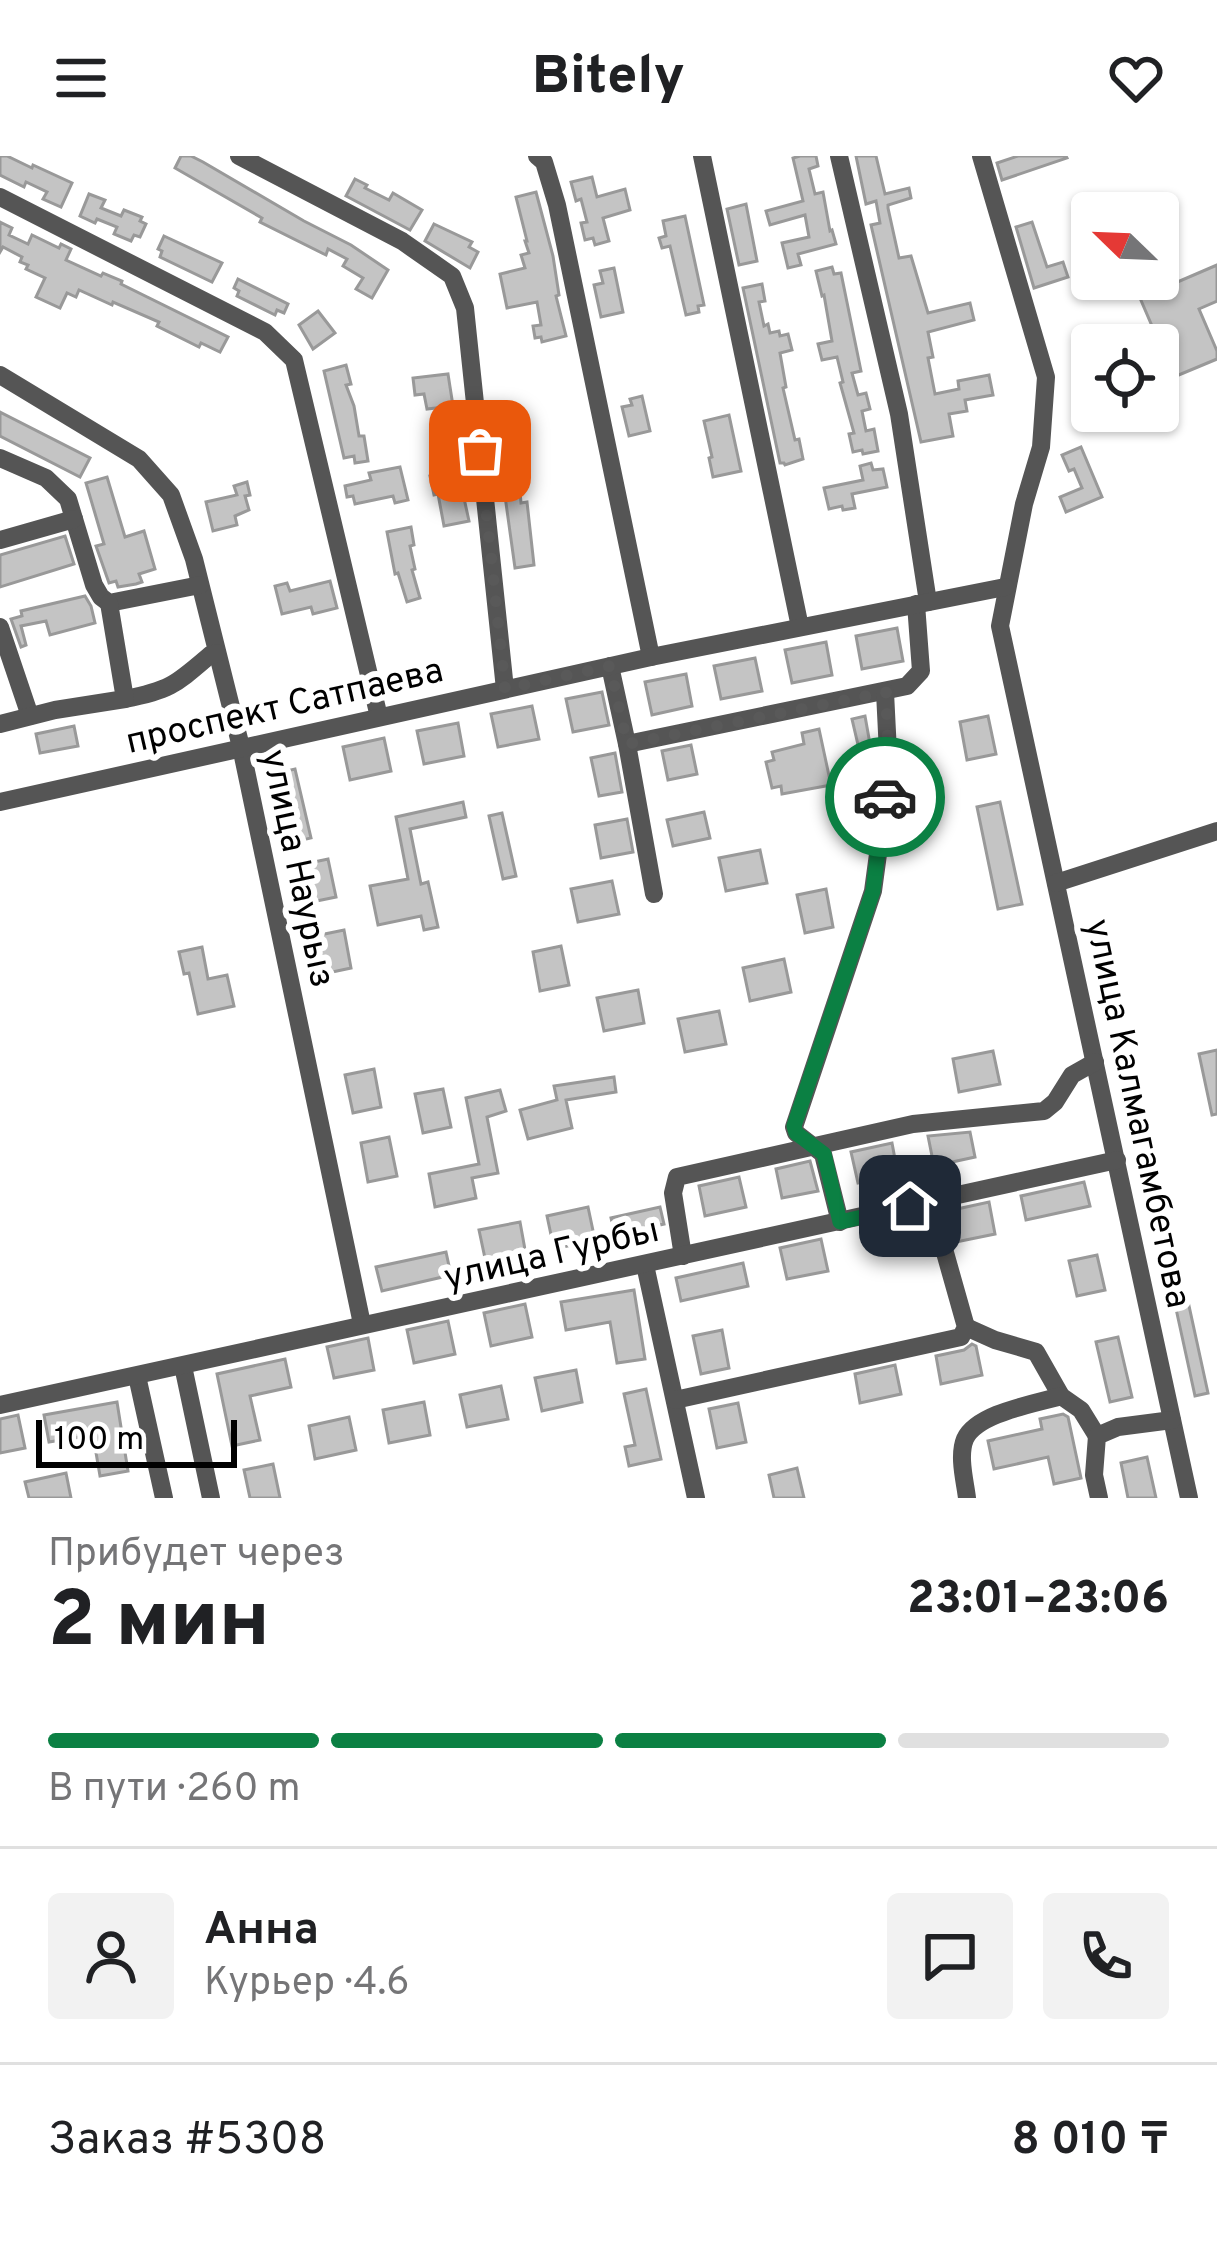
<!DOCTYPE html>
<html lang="ru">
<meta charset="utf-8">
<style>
:root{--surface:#fff;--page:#f2f2f2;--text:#202124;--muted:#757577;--line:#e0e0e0;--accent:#0b8043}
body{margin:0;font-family:Overpass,sans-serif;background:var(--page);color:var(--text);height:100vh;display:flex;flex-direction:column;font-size:45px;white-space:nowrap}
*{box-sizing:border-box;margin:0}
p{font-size:39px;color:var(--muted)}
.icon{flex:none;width:66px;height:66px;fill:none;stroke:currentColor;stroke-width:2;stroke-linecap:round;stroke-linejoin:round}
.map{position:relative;height:1342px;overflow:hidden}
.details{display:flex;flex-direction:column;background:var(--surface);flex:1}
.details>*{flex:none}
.needle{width:78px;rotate:293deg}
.tools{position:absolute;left:1071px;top:36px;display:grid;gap:24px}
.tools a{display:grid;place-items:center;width:108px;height:108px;border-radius:12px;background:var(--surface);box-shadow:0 3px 9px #0004;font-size:60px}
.scale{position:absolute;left:36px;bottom:30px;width:201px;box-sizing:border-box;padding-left:12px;border:6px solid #000;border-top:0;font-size:33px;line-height:42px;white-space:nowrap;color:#000;-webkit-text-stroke:9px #fff;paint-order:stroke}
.pin{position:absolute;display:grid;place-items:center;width:102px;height:102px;color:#fff;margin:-51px;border-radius:24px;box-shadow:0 6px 18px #0006}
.courier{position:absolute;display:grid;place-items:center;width:120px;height:120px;margin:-60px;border:9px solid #0b8043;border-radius:50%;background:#fff;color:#222;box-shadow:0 3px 15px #0007}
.headline em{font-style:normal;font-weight:800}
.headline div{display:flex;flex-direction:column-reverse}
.headline{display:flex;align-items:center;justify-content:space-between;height:204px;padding:0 48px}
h1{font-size:78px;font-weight:800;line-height:90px}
.bar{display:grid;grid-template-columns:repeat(4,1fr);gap:18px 12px;align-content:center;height:144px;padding:0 48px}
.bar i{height:15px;border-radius:9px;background:var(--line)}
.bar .on{background:var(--accent)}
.bar p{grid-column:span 4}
.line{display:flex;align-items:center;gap:30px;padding:0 48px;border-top:3px solid var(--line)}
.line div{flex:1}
.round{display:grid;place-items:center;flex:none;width:126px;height:126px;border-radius:12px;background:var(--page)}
header{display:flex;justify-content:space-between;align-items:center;height:156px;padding:0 48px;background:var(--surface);font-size:54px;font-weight:800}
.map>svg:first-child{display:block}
.building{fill:#c4c4c4;stroke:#999;stroke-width:3}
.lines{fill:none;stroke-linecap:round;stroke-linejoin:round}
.minor{stroke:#555;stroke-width:18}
.done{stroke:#595959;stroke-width:12;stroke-dasharray:0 21.6}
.route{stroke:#0b8043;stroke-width:15}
.labels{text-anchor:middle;stroke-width:12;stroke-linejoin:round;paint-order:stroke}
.street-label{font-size:36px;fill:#000;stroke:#fff}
</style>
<header><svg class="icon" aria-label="menu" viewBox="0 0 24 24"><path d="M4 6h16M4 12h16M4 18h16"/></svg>Bitely<svg class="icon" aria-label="heart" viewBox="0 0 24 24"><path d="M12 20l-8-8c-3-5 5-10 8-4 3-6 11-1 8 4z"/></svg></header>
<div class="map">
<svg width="1217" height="1342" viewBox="0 0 1217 1342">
<rect width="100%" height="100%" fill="#fff"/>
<g class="building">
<path d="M0,0H7L32,12L33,9L72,27L61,51L43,43L47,36L26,26L24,31L0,19Z"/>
<path d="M181,0H191L203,6L304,65L351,89L388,114L372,142L356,133L363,122L343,110L347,103L328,93L326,99L260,66L262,62L175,12Z"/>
<path d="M800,0H816L818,10L809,13L815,38L823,36L830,75L832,74L836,88L798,98L801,109L788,112L782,87L809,81L805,59L770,69L766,55L803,45L793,2Z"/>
<path d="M856,0H876L885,38L909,32L911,42L888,49V52L899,102L911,100L928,157L970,147L974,164L928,176L933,201L928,202L935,238L959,233L958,225L989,219L993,239L965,244L967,255L949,258L953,280L921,286L871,69L880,67L876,45L866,48Z"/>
<path d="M1018,0H1066L1067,2L1002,24L997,7Z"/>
<path d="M592,21L597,41L625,33L630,54L603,62L609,85L595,89L593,82L585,84L581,67L587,66L581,43L576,45L571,26Z"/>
<path d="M355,23L367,29L365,32L389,44L393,37L422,54L410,74L346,40Z"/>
<path d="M536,36L553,100L559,139L556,140L566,180L542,186L541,181L535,182L533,170L541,169L537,146L507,152L500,118L525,112L521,99L529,97L525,85H527L516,41Z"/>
<path d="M89,38L105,44L101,52L121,60L124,54L142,61L140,65L146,68L140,81L134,79L131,85L114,78L117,71L97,63L95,67L80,60Z"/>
<path d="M746,48L757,105L739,109L727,53Z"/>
<path d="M685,60L704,149L698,150L699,156L686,159L670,90L662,92L659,82L666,80L663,65Z"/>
<path d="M0,66L12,72L9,79L28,88L32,79L59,92L61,88L71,93L66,104L101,120L103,117L122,125L121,128L228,181L220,196L201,187L199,191L157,170L159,166L113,146L112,149L79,134L76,141L67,137L60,152L36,141L45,122L26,113L28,109L20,106L22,101L3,91L0,96Z"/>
<path d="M1032,66L1047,111L1063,106L1068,121L1034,132L1016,71Z"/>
<path d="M434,68L472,86L469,91L478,96L470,112L425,85Z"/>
<path d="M164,80L222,107L212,126L160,101L162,95L158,93Z"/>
<path d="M1217,109V145L1199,153L1217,195V203L1174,221L1140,142Z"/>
<path d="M832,111L834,118L841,117L861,215L852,217L858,239L866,237L870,253L862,255L866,275L874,273L878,295L863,298L862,294L853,296L849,278L854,277L840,227L843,226L837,201L822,204L818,188L832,185L824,139L822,140L816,115Z"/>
<path d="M614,112L623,156L601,161L594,129L603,127L600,115Z"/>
<path d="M238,123L288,148L284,157L277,154L275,159L237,140L239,135L234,132Z"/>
<path d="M762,128L765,145L759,146L764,170L768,168L770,177L779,175L780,180L788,178L792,194L780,197L786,231L783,232L795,284L799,283L803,303L785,309L784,307H780L743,132Z"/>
<path d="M318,155L335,177L313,193L299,169Z"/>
<path d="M346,209L351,228L346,229L354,250L359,280H364L368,305L355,307L354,300L344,302L324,215Z"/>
<path d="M448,218L453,250L427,253L424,238L415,239L413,222Z"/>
<path d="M642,240L650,275L629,280L622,251L632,249L630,243Z"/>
<path d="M0,256L90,302L80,321L0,280Z"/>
<path d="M729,259L741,315L713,321L709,302L712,301L704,265Z"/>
<path d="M1081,291L1102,341L1066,356L1060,341L1082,332L1074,313L1069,315L1062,299Z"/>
<path d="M517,302L521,347L527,346L534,409L515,412L500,304Z"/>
<path d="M871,307L873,314L883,313L887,331L852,338L855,352L843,354L842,350L829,353L824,332L863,324L860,310Z"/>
<path d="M400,311L408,344L395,347L393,340L355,348L353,340L347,341L345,330L371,324L369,317Z"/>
<path d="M462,314L466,332L462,333L469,365L444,370L438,338L434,339L430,320Z"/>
<path d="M107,321L125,381L144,375L155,413L139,418L142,426L136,428L118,431L116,425L109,427L96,390L104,388L86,327Z"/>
<path d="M247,326L250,339L245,340L249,354L235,360L237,369L213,375L206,346L237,339L234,330Z"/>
<path d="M411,371L414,389L410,390L415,413L412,414L420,442L407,446L398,417L395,418L387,376Z"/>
<path d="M65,380L74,408L0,431V399Z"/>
<path d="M330,425L337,452L313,458L311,451L282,458L275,430L287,427L290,435Z"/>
<path d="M85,440L91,450L95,467L50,479L46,465L21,470L26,489L21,491L11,463L22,460L21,455Z"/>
<path d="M897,472L903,505L862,513L856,480Z"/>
<path d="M826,486L832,519L792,527L785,494Z"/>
<path d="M755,502L762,535L721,543L714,510Z"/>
<path d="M686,518L692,550L652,559L645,526Z"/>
<path d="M602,536L609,569L573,576L566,543Z"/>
<path d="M532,550L539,583L498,591L491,558Z"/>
<path d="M865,560L875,616V621L866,623L852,563Z"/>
<path d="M988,560L996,598L967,604L960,566Z"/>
<path d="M458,567L464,600L424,608L417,575Z"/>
<path d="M74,570L78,590L40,597L36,578Z"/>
<path d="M819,573L831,629L782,638L781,630L772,632L766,606L774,604L772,596L804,588L802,577Z"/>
<path d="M384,582L391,615L350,624L343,591Z"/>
<path d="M691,589L697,618L668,624L662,595Z"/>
<path d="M615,597L622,636L599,640L591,602Z"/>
<path d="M295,613L311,682L285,688L269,619Z"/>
<path d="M463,646L466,661L410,673L421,728L428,726L438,771L424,774L421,760L378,769L370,730L408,723L396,661Z"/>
<path d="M1000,646L1022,748L998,753L977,651Z"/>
<path d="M704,656L710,682L673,690L667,664Z"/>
<path d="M502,657L516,720L503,723L489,660Z"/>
<path d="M627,663L633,696L601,702L595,669Z"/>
<path d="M760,694L767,727L726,735L719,702Z"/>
<path d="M328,703L336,741L307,747L300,709Z"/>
<path d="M612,725L619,758L578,766L571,733Z"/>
<path d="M826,733L833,771L805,777L797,739Z"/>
<path d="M344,774L351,812L323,818L315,780Z"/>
<path d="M561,790L569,829L540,835L533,796Z"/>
<path d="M202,791L208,823L227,819L234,850L198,858L189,817L184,818L179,796Z"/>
<path d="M784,803L791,836L750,845L743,812Z"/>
<path d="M638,834L644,867L604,875L597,842Z"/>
<path d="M719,855L726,888L685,896L678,863Z"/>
<path d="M1217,894V958L1212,959L1199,898Z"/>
<path d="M993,895L1000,928L959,936L953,903Z"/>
<path d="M374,913L381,951L353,957L345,919Z"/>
<path d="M614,921L616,936L566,944L572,972L528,983L520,954L557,944L554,930Z"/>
<path d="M443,933L451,971L423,977L415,938Z"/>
<path d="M500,934L506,955L487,961L498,1017L472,1022L476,1042L435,1051L429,1018L479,1008L466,942Z"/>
<path d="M970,976L975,1001L934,1010L928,980Z"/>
<path d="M389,981L397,1020L368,1026L361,987Z"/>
<path d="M892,987L898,1019L858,1027L851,996Z"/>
<path d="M810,1005L818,1035L782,1042L776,1013Z"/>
<path d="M739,1021L746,1051L705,1060L699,1030Z"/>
<path d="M1084,1026L1090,1050L1026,1064L1021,1040Z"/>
<path d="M989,1046L995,1078L956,1086L948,1055Z"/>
<path d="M588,1051L595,1084L554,1093L547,1060Z"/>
<path d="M660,1051L664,1068L615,1079L611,1062Z"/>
<path d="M520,1066L526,1099L486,1107L479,1074Z"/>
<path d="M821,1083L828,1115L787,1123L780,1092Z"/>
<path d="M446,1096L451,1119L382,1135L376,1111Z"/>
<path d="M1097,1099L1105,1134L1077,1140L1069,1105Z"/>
<path d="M743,1107L748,1130L681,1145L676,1122Z"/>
<path d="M634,1134L645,1203L617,1207L610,1166L566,1174L561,1146Z"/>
<path d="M1186,1136L1208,1237L1195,1240L1173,1139Z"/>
<path d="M525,1148L532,1181L491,1190L484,1157Z"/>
<path d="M448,1165L455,1198L414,1207L407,1174Z"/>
<path d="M722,1174L729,1212L701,1218L693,1180Z"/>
<path d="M1118,1181L1132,1241L1110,1246L1096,1186Z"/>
<path d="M368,1182L374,1214L334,1222L327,1191Z"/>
<path d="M972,1188L976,1190L982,1219L941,1228L936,1200L964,1194Z"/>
<path d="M285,1203L291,1231L250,1240L260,1284L232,1290L217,1218Z"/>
<path d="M895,1209L901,1238L860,1247L855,1218Z"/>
<path d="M576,1214L582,1246L542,1255L535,1222Z"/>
<path d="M501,1230L508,1263L467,1271L460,1239Z"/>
<path d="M646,1233L661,1303L629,1310L625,1291L635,1289L624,1238Z"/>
<path d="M117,1246L128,1315L100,1320L93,1279L49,1286L44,1259Z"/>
<path d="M424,1246L430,1279L389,1287L383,1254Z"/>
<path d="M738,1247L746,1286L717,1292L709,1253Z"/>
<path d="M1063,1258L1068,1261L1081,1322L1054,1328L1048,1301L994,1313L988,1285L1042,1273L1040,1263Z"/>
<path d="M18,1259L25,1292L0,1297V1263Z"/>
<path d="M349,1261L356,1294L315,1303L309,1270Z"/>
<path d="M1147,1301L1156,1342H1128L1121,1307Z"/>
<path d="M273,1308L280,1342H250L244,1314Z"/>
<path d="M797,1312L804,1342H774L769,1319Z"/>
<path d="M66,1317L71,1342H29L25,1326Z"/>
</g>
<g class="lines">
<g class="minor">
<path d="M239,0L402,85L452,120L465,152L505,533"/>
<path d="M537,0L544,6L557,49L651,501"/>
<path d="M702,0L800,471"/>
<path d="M839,0L899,258L928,446"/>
<path d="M981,0L1046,221L1041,291L1024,348L1000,470L1189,1342"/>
<path d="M0,41L265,176L294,204L379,561"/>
<path d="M0,219L139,303L171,339L194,403L241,591L362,1168"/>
<path d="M0,302L46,322L68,343L94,429L101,441L109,447L200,429"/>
<path d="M0,384L74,363"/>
<path d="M0,471L30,560"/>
<path d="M610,510L627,588L654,738"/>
<path d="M125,543C171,534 176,528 210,499L217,497"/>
<path d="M0,568L55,554L125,543L109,447"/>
<path d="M627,588L907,530L921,515L916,448"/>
<path d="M0,646L651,501L1005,431"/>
<path d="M1056,727L1217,675"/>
<path d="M840,1066L823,998L796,977L794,971L873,735L889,617L885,536"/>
<path d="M683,1100L673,1037L677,1021L913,968L1044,955L1055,946L1072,919L1095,906"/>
<path d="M645,1109L696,1342"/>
<path d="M966,1171L995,1184L1036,1196L1061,1240L1081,1254L1097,1280"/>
<path d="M183,1210L211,1342"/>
<path d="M137,1220L164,1342"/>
<path d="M675,1244L961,1181L966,1171L942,1086L920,1077L910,1050"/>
<path d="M0,1249L1117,1004"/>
<path d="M967,1342C965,1325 958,1300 965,1283C977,1257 1034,1248 1061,1240"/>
<path d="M1099,1342L1094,1319L1097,1280L1118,1271L1172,1264"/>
</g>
</g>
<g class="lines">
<path class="done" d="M480,295L505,533L610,510L627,588L886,536L889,617L885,641"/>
<path class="route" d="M885,641L873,735L794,970L796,977L824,998L840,1066L910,1050"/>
</g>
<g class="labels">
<g class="street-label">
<text transform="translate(284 548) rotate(-13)" y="13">проспект Сатпаева</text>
<text transform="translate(300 712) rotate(78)" y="13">улица Наурыз</text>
<text transform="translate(1140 957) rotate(78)" y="13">улица Калмагамбетова</text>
<text transform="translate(551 1096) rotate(-13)" y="13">улица Гурбы</text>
</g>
</g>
</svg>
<div class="tools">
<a><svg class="needle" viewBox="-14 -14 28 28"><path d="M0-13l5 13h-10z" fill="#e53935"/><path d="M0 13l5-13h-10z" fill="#757577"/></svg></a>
<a><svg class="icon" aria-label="locate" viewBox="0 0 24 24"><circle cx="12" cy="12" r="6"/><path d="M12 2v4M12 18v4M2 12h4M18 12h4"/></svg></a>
</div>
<div class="scale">100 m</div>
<div class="pin" style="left:480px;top:295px;background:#ea580c"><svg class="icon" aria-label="bag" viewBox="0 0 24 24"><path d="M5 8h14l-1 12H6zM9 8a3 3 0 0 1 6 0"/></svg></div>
<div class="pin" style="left:910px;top:1050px;background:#1f2937"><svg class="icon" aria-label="home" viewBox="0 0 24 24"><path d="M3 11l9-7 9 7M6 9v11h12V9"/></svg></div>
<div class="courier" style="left:885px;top:641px"><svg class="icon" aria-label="car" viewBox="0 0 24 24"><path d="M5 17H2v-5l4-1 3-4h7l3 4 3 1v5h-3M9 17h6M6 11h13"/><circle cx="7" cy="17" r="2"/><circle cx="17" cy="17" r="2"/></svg></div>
</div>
<section class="details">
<div class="headline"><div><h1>2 мин</h1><p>Прибудет через</p></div><em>23:01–23:06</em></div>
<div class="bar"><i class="on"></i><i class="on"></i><i class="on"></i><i></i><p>В пути · 260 m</p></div>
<div class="line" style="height:216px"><a class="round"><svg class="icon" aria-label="person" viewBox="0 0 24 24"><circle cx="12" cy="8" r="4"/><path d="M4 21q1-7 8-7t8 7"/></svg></a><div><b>Анна</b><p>Курьер · 4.6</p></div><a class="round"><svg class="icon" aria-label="chat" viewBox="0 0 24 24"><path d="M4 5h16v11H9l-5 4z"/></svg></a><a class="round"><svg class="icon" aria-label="phone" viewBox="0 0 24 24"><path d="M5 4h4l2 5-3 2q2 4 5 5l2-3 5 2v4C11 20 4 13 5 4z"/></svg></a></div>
<div class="line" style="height:156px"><div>Заказ #5308</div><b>8 010 ₸</b></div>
</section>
